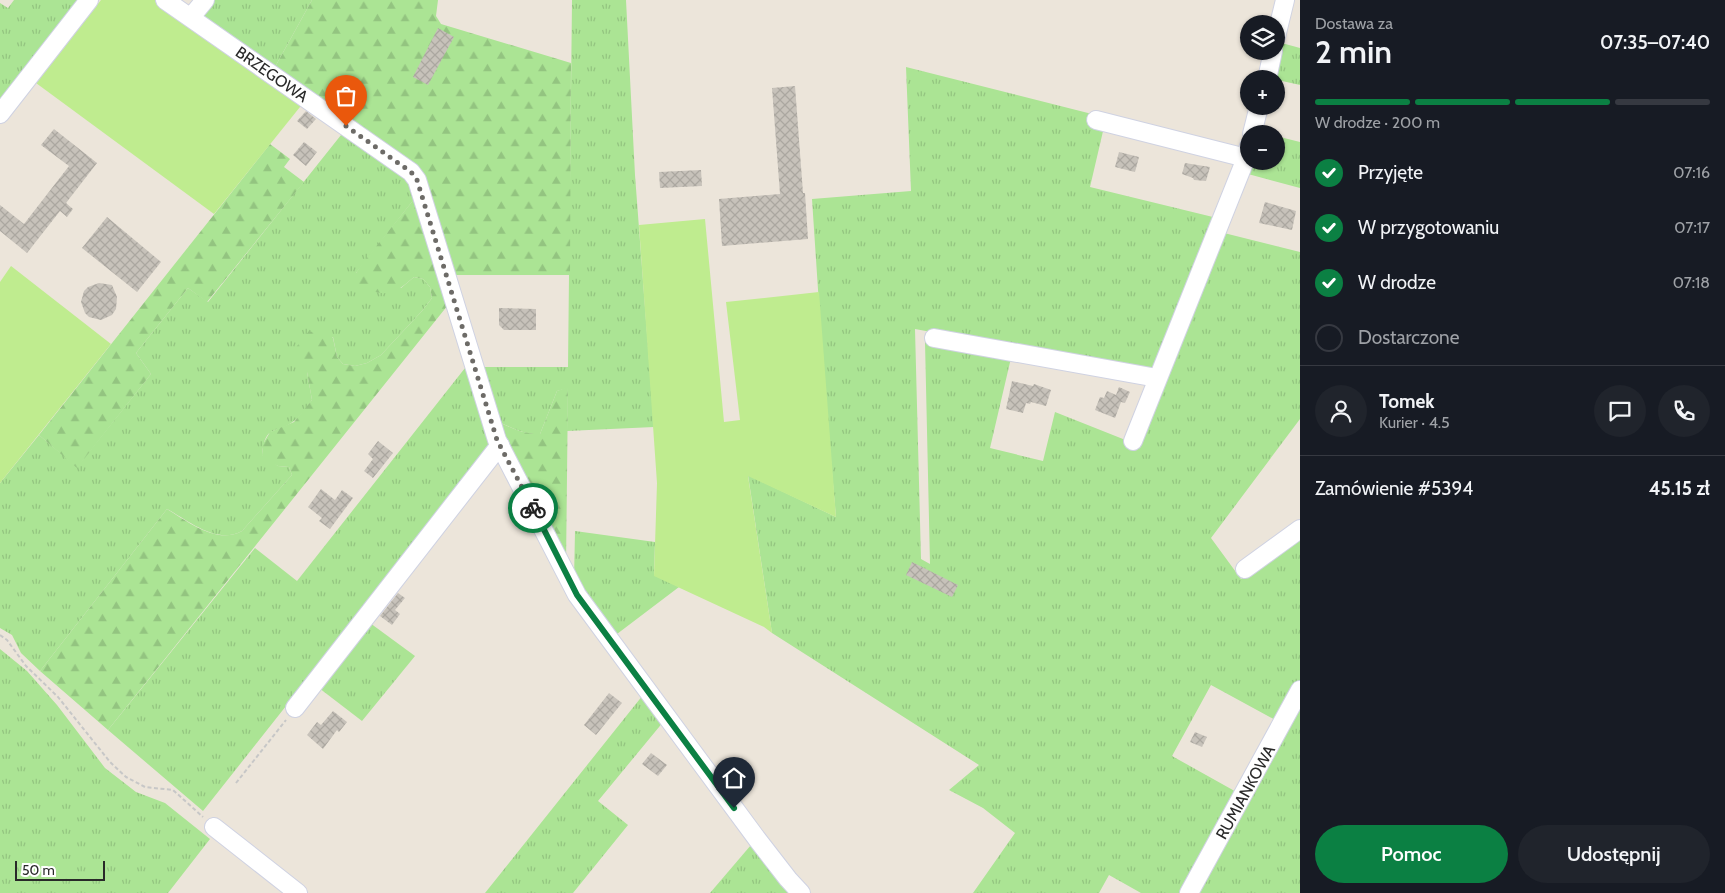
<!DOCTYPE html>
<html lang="pl">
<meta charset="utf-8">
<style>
:root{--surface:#171b24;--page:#20242c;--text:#f1f3f6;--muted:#9ea1a6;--line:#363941;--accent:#0b8043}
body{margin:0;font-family:Cabin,sans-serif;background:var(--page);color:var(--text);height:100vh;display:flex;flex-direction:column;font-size:19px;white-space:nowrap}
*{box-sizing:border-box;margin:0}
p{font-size:16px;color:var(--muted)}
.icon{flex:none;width:28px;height:28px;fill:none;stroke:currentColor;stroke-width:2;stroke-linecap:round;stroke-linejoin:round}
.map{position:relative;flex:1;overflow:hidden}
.side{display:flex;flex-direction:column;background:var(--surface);width:425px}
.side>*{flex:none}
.tools{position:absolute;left:1240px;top:15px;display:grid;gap:10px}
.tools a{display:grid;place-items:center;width:45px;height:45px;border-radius:50%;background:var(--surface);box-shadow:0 1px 4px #0004;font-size:25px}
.scale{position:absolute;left:15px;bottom:12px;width:90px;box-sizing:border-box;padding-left:5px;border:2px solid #292929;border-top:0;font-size:14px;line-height:18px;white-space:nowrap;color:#292929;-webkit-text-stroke:4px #fff;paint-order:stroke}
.pin{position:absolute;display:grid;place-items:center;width:42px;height:42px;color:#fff;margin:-51px -21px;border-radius:50% 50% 50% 0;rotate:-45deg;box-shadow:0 0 5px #0007}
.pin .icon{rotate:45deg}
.courier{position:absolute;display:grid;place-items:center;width:50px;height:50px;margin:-25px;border:4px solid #0b8043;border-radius:50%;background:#fff;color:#222;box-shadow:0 1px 6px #0007}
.head em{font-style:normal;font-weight:600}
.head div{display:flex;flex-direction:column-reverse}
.head{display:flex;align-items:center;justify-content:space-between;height:85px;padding:0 15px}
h1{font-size:32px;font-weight:600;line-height:38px}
.bar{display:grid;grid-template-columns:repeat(4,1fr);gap:8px 5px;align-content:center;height:60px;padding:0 15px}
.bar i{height:6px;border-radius:4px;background:var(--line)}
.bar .on{background:var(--accent)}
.bar p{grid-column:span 4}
.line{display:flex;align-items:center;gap:12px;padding:0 15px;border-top:1px solid var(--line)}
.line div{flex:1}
.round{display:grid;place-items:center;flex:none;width:52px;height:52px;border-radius:26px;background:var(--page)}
ol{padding:0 15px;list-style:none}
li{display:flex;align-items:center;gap:15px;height:55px}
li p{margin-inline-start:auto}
li .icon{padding:5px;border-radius:50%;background:var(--accent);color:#fff;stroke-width:4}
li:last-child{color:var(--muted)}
li i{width:28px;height:28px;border:2px solid var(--line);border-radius:50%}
.primary-button{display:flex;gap:10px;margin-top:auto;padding:10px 15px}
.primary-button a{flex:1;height:58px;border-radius:30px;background:var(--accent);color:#fff;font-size:20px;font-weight:600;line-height:58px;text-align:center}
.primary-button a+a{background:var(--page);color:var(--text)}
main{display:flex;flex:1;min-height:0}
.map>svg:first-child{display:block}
.grass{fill:url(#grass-tufts)}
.forest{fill:url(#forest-firs)}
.pitch{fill:#bfec8f}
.building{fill:url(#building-cross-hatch)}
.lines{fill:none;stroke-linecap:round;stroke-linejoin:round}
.minor-casing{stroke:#cfd2e2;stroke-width:20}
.path{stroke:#c7c7c7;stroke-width:2;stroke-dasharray:4 2.5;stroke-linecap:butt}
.minor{stroke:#fff;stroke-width:18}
.done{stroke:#6d6b67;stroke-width:5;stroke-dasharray:0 9}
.route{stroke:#0b8043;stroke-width:6}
.labels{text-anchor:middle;stroke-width:4;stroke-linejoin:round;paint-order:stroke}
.street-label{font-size:16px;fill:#292929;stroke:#fff}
</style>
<main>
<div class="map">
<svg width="1300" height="893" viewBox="0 0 1300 893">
<defs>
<pattern id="grass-tufts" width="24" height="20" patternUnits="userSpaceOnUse" patternTransform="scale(1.25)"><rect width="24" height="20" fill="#abe494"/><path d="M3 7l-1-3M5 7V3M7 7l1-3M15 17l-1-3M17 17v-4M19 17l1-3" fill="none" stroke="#93c480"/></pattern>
<pattern id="forest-firs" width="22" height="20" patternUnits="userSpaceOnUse" patternTransform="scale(1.25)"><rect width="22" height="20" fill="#abe494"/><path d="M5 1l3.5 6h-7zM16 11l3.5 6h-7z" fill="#93c480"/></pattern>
<pattern id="building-cross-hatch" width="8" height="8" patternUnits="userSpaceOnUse" patternTransform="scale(1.25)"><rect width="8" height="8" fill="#c7c2ba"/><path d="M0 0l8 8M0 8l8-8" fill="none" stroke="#aba7a0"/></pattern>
</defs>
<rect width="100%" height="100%" fill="#ece5da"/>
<g class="grass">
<path d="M14,0H82L0,105V3L8,8Z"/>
<path d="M214,0H312L275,67L202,16Z"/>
<path d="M572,0H626L635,175L654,427L567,431L568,388L557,391L540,434C524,435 511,427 496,421L479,367H568Z"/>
<path d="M1278,42L1300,48V85L1273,79Z"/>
<path d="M906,67L1092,114L1104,127L1090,187L1217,218L1153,373L915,329L921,559L930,564L925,342L1011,358L990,448L1043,461L1055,412L1128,441L1220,232L1300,252V419L1211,538L1241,579L1300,535V684L1279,722L1211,685L1172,756L1240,794L1186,893H1141L1109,875L1099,893H973L1015,833L983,808L949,790L979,765L772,633L748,475L836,517L824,380L812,199L911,191Z"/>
<path d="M345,130L409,175L415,198L356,273L401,288L414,277L423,279L430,287L432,298L422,311L381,355L367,363L355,366L343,364L337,357L333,337L307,372L312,400C307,407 301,416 294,421C276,435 265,423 262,455L278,466L289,467L292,475L242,531C217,545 189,521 167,509L40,671L21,653L12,635L0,628V483L39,435L77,467L151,374L136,353L188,288L208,302Z"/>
<path d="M1276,136L1300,142V188L1248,174L1249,161H1276Z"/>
<path d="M465,368L494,443L203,811L108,730L255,548L297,581Z"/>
<path d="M575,531L655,542L654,575L679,587L617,634L578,588L574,580Z"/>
<path d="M370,623L415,656L362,721L319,688Z"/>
<path d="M0,649L27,671L57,705L105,768L136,792L165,803L210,839L168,893H0Z"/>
<path d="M643,695L664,721L598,801L628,825L573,893H485Z"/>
<path d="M1300,696V893H1193Z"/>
<path d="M751,845L788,893H710Z"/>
</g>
<g class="forest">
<path d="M312,0H438L436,16L441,24L571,63L570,275H451L416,167L275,67Z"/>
<path d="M270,144L290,159L284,167L304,182L207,302L188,288L136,353L151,374L77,468L39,435Z"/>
<path d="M415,198L448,305L108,730L40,671L167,509C188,522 218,545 242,531L292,475L289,467L278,466L264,460L262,455L263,444L270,432L294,422L312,400L307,372L290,355L309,331L333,338L337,357L343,364L355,366L367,363L381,355L422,311L432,298L430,287L423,279L414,277C397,292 389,298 367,289C361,286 357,285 354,280L356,273L362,264Z"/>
<path d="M568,387L566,567L496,421C510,427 524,435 540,434L557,391Z"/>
</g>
<g class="pitch">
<path d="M101,0H158L304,102L214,214L36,83Z"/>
<path d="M705,219L724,422L740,420L726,302L819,292L836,517L748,476L772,633L764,627L654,576L657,483L639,225Z"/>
<path d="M11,266L111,344L0,483V282Z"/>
</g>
<g class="building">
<path d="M438,28L454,37L428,85L413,77Z"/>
<path d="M795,86L803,193H805L808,239L722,246L719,199L780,194L772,88Z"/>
<path d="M306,111L316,119L307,129L297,121Z"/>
<path d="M54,129L97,163L66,203L73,209L67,217L60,211L27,253L0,231V205L24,224L69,166L41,145Z"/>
<path d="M304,142L317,152L306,166L293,155Z"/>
<path d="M1119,152L1139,157L1135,172L1115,167Z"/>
<path d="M1185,163L1210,167L1206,181L1194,180L1193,178L1182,174Z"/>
<path d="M701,170L702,186L660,188L659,172Z"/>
<path d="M1265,202L1296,211L1292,230L1259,223Z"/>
<path d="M107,217L161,262L137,292L82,248Z"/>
<path d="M99,283L112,285L117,297L116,309L112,315L101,320L89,317L85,313L81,302L84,291L88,287Z"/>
<path d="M499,308L536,309V330H504L499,325Z"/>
<path d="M1012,381L1033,386L1034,384L1051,390L1046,406L1031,402L1030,404L1026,403L1023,413L1006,409Z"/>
<path d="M1119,387L1130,392L1125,403L1121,402L1115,418L1095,410L1100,397L1104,398L1107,391L1116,395Z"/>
<path d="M378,441L393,453L373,478L364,471L373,459L368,454Z"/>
<path d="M321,489L335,500L342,490L353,498L330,529L319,521L322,518L308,507Z"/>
<path d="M912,562L958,585L952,597L906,575Z"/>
<path d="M398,593L405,598L395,610L400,614L392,625L380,616Z"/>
<path d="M609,693L622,703L596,735L584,725Z"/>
<path d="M333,711L347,722L339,732L337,730L323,749L307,735L317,722L321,725Z"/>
<path d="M1195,732L1207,737L1202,747L1190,742Z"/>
<path d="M651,753L667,765L658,776L642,764Z"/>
</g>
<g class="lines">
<g class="minor-casing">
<g id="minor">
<path d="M165,0L411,172L417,180L497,440L577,595L757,839L788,879L801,893"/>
<path d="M191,17L205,0"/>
<path d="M1276,37L1285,0"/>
<path d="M1267,79L1273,51"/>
<path d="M0,114L89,0"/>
<path d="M1096,120L1246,158"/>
<path d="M1252,134L1259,106"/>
<path d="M934,338L1157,378"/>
<path d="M1133,441L1246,158L1249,146"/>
<path d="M1245,569L1300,529"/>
<path d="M295,708L500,445"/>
<path d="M214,827L298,893"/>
<path d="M1189,893L1300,690"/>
</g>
</g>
<g class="path">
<path d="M0,635L7,640L26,666L58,697L110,762L126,777L145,787L173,790L203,817"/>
<path d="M236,783L286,720"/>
</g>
<use href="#minor" class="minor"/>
</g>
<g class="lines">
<path class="done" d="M346,126L411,172L417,180L497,440L533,508"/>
<path class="route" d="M533,508L577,595L734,808"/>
</g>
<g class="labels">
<g class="street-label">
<text transform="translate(272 74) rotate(35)" y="6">BRZEGOWA</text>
<text transform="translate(1245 792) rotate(-61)" y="6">RUMIANKOWA</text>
</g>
</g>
</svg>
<div class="tools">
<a><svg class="icon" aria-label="layers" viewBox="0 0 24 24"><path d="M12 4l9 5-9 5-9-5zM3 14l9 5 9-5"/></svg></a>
<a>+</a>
<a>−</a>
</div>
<div class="scale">50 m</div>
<div class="pin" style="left:346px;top:126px;background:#ea580c"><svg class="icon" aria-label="bag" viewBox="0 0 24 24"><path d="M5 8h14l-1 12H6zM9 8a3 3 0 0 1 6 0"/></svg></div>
<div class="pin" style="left:734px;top:808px;background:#1f2937"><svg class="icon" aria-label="home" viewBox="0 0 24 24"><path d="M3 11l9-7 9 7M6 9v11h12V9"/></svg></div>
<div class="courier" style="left:533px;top:508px"><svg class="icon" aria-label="bike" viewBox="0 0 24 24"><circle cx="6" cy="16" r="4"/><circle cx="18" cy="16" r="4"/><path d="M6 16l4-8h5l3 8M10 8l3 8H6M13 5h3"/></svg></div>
</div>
<section class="side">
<div class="head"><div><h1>2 min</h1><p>Dostawa za</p></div><em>07:35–07:40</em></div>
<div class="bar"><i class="on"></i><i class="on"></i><i class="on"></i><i></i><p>W drodze · 200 m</p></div>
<ol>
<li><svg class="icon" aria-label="check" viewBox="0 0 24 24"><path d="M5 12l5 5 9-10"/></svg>Przyjęte<p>07:16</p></li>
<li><svg class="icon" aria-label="check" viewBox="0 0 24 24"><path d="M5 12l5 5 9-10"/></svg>W przygotowaniu<p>07:17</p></li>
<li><svg class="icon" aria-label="check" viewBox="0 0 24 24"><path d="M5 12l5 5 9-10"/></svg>W drodze<p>07:18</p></li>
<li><i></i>Dostarczone</li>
</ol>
<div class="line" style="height:90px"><a class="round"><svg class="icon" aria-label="person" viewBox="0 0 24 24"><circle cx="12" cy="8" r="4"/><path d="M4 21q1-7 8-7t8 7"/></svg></a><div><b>Tomek</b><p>Kurier · 4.5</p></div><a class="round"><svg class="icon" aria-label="chat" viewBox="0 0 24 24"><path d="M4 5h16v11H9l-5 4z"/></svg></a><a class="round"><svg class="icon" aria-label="phone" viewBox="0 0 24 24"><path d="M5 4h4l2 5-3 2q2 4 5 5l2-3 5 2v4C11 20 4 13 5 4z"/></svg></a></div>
<div class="line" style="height:65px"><div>Zamówienie #5394</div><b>45.15 zł</b></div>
<div class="primary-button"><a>Pomoc</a><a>Udostępnij</a></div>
</section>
</main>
